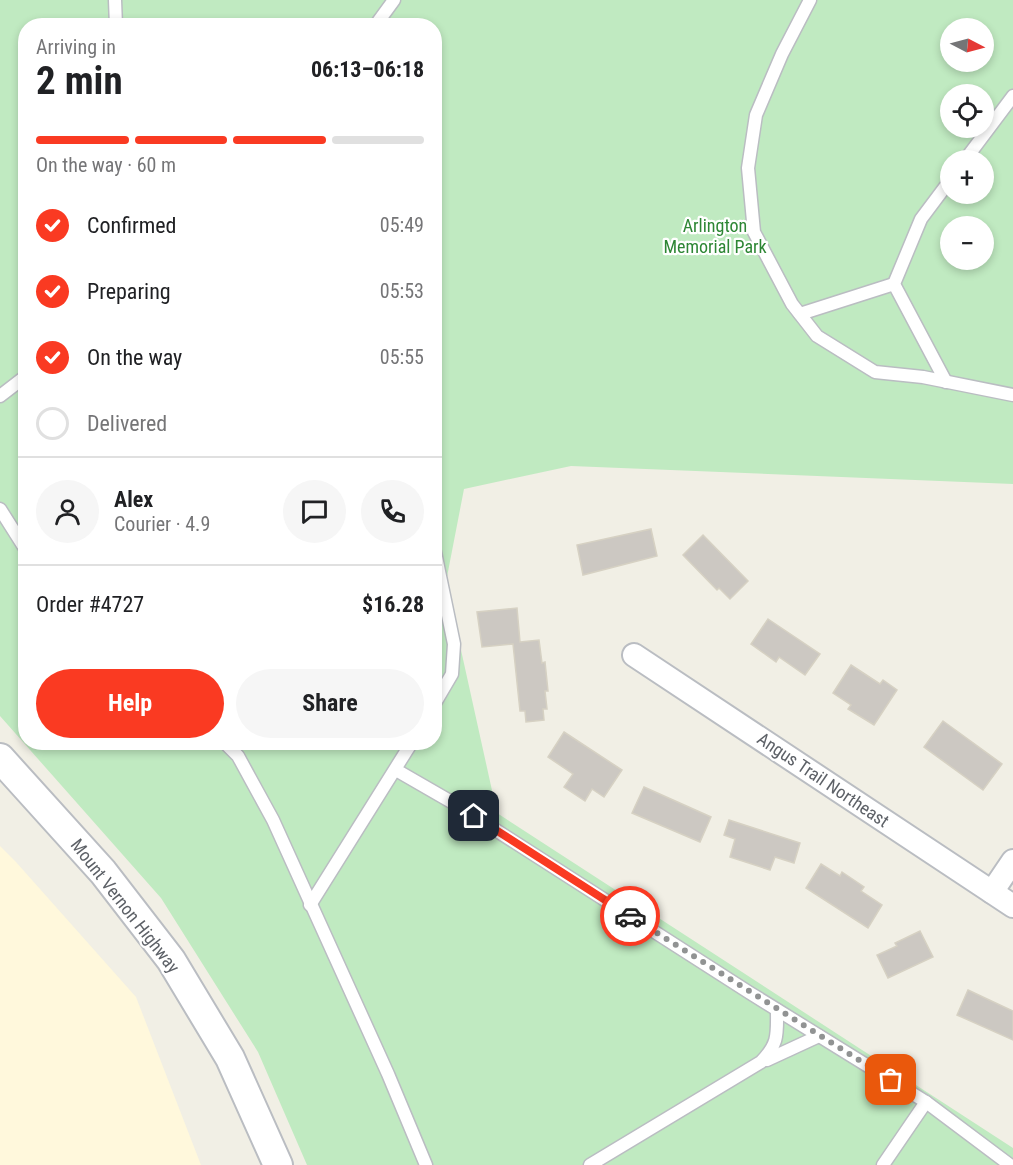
<!DOCTYPE html>
<meta charset="utf-8">
<style>
:root{--surface:#fff;--page:#f6f6f6;--text:#202124;--muted:#757577;--line:#e0e0e0;--accent:#fa3a22}
body{margin:0;font-family:"Roboto Condensed",sans-serif;background:var(--page);color:var(--text);height:100vh;display:flex;flex-direction:column;font-size:22px;white-space:nowrap}
*{box-sizing:border-box;margin:0}
p{font-size:20px;color:var(--muted)}
.icon{flex:none;width:33px;height:33px;fill:none;stroke:currentColor;stroke-width:2;stroke-linecap:round;stroke-linejoin:round}
.map{position:relative;flex:1;overflow:hidden}
.sheet{position:absolute;left:18px;top:18px;width:424px;height:732px;display:flex;flex-direction:column;background:var(--surface);border-radius:24px;box-shadow:0 3px 9px #0003}
.sheet>*{flex:none}
.needle{width:39px;rotate:96deg}
.buttons{position:absolute;left:940px;top:18px;display:grid;gap:12px}
.buttons a{display:grid;place-items:center;width:54px;height:54px;border-radius:50%;background:var(--surface);box-shadow:0 3px 9px #0003;font-size:30px}
.pin{position:absolute;display:grid;place-items:center;width:51px;height:51px;color:#fff;margin:-26px;border-radius:12px;box-shadow:0 3px 9px #0006}
.courier{position:absolute;display:grid;place-items:center;width:60px;height:60px;margin:-30px;border:4px solid #fa3a22;border-radius:50%;background:#fff;color:#222;box-shadow:0 2px 8px #0007}
.head em{font-style:normal;font-weight:700}
.head div{display:flex;flex-direction:column-reverse}
.head{display:flex;align-items:center;justify-content:space-between;height:102px;padding:0 18px}
h1{font-size:39px;font-weight:700;line-height:45px}
.bar{display:grid;grid-template-columns:repeat(4,1fr);gap:9px 6px;align-content:center;height:72px;padding:0 18px}
.bar i{height:8px;border-radius:4px;background:var(--line)}
.bar .current{background:var(--accent)}
.bar p{grid-column:span 4}
.line{display:flex;align-items:center;gap:15px;padding:0 18px;border-top:2px solid var(--line)}
.line div{flex:1}
.round{display:grid;place-items:center;flex:none;width:63px;height:63px;border-radius:32px;background:var(--page)}
ol{padding:0 18px;list-style:none}
li{display:flex;align-items:center;gap:18px;height:66px}
li p{margin-inline-start:auto}
li .icon{padding:6px;border-radius:50%;background:var(--accent);color:#fff;stroke-width:4}
li:last-child{color:var(--muted)}
li i{width:33px;height:33px;border:3px solid var(--line);border-radius:50%}
.button{display:flex;gap:12px;margin-top:auto;padding:12px 18px}
.button a{flex:1;height:69px;border-radius:36px;background:var(--accent);color:#fff;font-size:24px;font-weight:700;line-height:69px;text-align:center}
.button a+a{background:var(--page);color:var(--text)}
.map>svg:first-child{display:block}
.commercial{fill:#fff8dc}
.green{fill:#c0eac1;fill-rule:evenodd}
.building{fill:#ccc8c2;stroke:#d6d1c3;stroke-width:1.5}
.lines{fill:none;stroke-linecap:round;stroke-linejoin:round}
.service-casing{stroke:#babdc2;stroke-width:15}
.minor-casing{stroke:#babdc2;stroke-width:26}
.tertiary-casing{stroke:#babdc2;stroke-width:32}
.service{stroke:#fff;stroke-width:12}
.minor{stroke:#fff;stroke-width:22}
.tertiary{stroke:#fff;stroke-width:28}
.done{stroke:#919393;stroke-width:6;stroke-dasharray:0 10.8}
.route{stroke:#fa3a22;stroke-width:8}
.labels{text-anchor:middle;stroke-width:4.5;stroke-linejoin:round;paint-order:stroke}
.park-label{font-size:18px;fill:#2d8634;stroke:#fff}
.street-label{font-size:18px;fill:#5d6167;stroke:#fff}
</style>
<div class="map">
<svg width="1013" height="1165" viewBox="0 0 1013 1165">
<rect width="100%" height="100%" fill="#f1efe5"/>
<path class="commercial" d="M0,846L16,862L136,997L201,1165H0Z"/>
<path class="green" d="M0,0H1013V484L571,466L464,489L446,582L497,813L1013,1148V1165H307L258,1052L161,898L0,716ZM26,26H435V742H26ZM951,28H984V62H951ZM951,94H984V128H951ZM951,160H984V194H951ZM951,226H984V260H951Z"/>
<g class="building">
<path d="M651,529L657,556L583,575L577,545Z"/>
<path d="M703,535L748,581L730,599L719,588L717,590L683,555Z"/>
<path d="M517,608L520,642L539,640L542,663L545,662L548,691H545L547,709H543L544,720L526,722L525,711H520L513,644L482,647L477,612Z"/>
<path d="M768,619L820,654L805,675L779,657L776,662L751,644Z"/>
<path d="M851,665L880,684L883,680L897,690L874,725L848,709L851,705L833,693Z"/>
<path d="M943,721L1002,764L983,790L924,747Z"/>
<path d="M564,732L622,770L604,797L592,789L585,801L564,787L573,774L548,757Z"/>
<path d="M644,787L711,817L700,842L632,813Z"/>
<path d="M729,820L800,843L794,863L775,857L770,870L730,857L735,839L724,835Z"/>
<path d="M821,864L840,876L842,872L864,887L861,891L882,905L868,928L806,888Z"/>
<path d="M920,931L933,957L888,978L877,955L897,946L895,943Z"/>
<path d="M968,990L1013,1011V1040L957,1015Z"/>
</g>
<g class="lines">
<g class="service-casing">
<g id="service">
<path d="M115,0L116,26"/>
<path d="M810,0L782,54L756,115L748,168L754,232L792,304L817,336L875,372L923,377L1013,395"/>
<path d="M375,26L394,0"/>
<path d="M965,160L1013,96"/>
<path d="M800,314L894,284"/>
<path d="M946,382L894,284L921,219L951,179"/>
<path d="M0,396L26,376"/>
<path d="M0,509L26,550"/>
<path d="M435,552L454,644L452,674L435,703"/>
<path d="M224,742L238,756L273,820L388,1074L426,1165"/>
<path d="M396,770L455,804L750,993L926,1102L1010,1165"/>
<path d="M310,905L412,742"/>
<path d="M767,1060L819,1036"/>
<path d="M590,1165L761,1062C779,1043 777,1035 777,1010"/>
<path d="M883,1165L926,1102"/>
</g>
</g>
<g class="minor-casing">
<g id="minor">
<path d="M634,655L1013,906"/>
<path d="M992,892L1013,861"/>
</g>
</g>
<g class="tertiary-casing">
<path id="tertiary" d="M0,758L103,872L171,960L230,1058L278,1165"/>
</g>
<use href="#service" class="service"/>
<use href="#minor" class="minor"/>
<use href="#tertiary" class="tertiary"/>
</g>
<g class="lines">
<path class="done" d="M630,916L891,1080"/>
<path class="route" d="M474,816L630,916"/>
</g>
<g class="labels">
<g class="park-label">
<text x="715" y="232">Arlington<tspan x="715" dy="21">Memorial Park</tspan></text>
</g>
<g class="street-label">
<text transform="translate(823 780) rotate(34)" y="6">Angus Trail Northeast</text>
<text transform="translate(125 906) rotate(52)" y="6">Mount Vernon Highway</text>
</g>
</g>
</svg>
<div class="buttons">
<a><svg class="needle" viewBox="-14 -14 28 28"><path d="M0-13l5 13h-10z" fill="#e53935"/><path d="M0 13l5-13h-10z" fill="#757577"/></svg></a>
<a><svg class="icon" aria-label="locate" viewBox="0 0 24 24"><circle cx="12" cy="12" r="6"/><path d="M12 2v4M12 18v4M2 12h4M18 12h4"/></svg></a>
<a>+</a>
<a>−</a>
</div>
<div class="pin" style="left:891px;top:1080px;background:#ea580c"><svg class="icon" aria-label="bag" viewBox="0 0 24 24"><path d="M5 8h14l-1 12H6zM9 8a3 3 0 0 1 6 0"/></svg></div>
<div class="pin" style="left:474px;top:816px;background:#1f2937"><svg class="icon" aria-label="home" viewBox="0 0 24 24"><path d="M3 11l9-7 9 7M6 9v11h12V9"/></svg></div>
<div class="courier" style="left:630px;top:916px"><svg class="icon" aria-label="car" viewBox="0 0 24 24"><path d="M5 17H2v-5l4-1 3-4h7l3 4 3 1v5h-3M9 17h6M6 11h13"/><circle cx="7" cy="17" r="2"/><circle cx="17" cy="17" r="2"/></svg></div>
<section class="sheet">
<div class="head"><div><h1>2 min</h1><p>Arriving in</p></div><em>06:13–06:18</em></div>
<div class="bar"><i class="current"></i><i class="current"></i><i class="current"></i><i></i><p>On the way · 60 m</p></div>
<ol>
<li><svg class="icon" aria-label="check" viewBox="0 0 24 24"><path d="M5 12l5 5 9-10"/></svg>Confirmed<p>05:49</p></li>
<li><svg class="icon" aria-label="check" viewBox="0 0 24 24"><path d="M5 12l5 5 9-10"/></svg>Preparing<p>05:53</p></li>
<li><svg class="icon" aria-label="check" viewBox="0 0 24 24"><path d="M5 12l5 5 9-10"/></svg>On the way<p>05:55</p></li>
<li><i></i>Delivered</li>
</ol>
<div class="line" style="height:108px"><a class="round"><svg class="icon" aria-label="person" viewBox="0 0 24 24"><circle cx="12" cy="8" r="4"/><path d="M4 21q1-7 8-7t8 7"/></svg></a><div><b>Alex</b><p>Courier · 4.9</p></div><a class="round"><svg class="icon" aria-label="chat" viewBox="0 0 24 24"><path d="M4 5h16v11H9l-5 4z"/></svg></a><a class="round"><svg class="icon" aria-label="phone" viewBox="0 0 24 24"><path d="M5 4h4l2 5-3 2q2 4 5 5l2-3 5 2v4C11 20 4 13 5 4z"/></svg></a></div>
<div class="line" style="height:78px"><div>Order #4727</div><b>$16.28</b></div>
<div class="button"><a>Help</a><a>Share</a></div>
</section>
</div>
